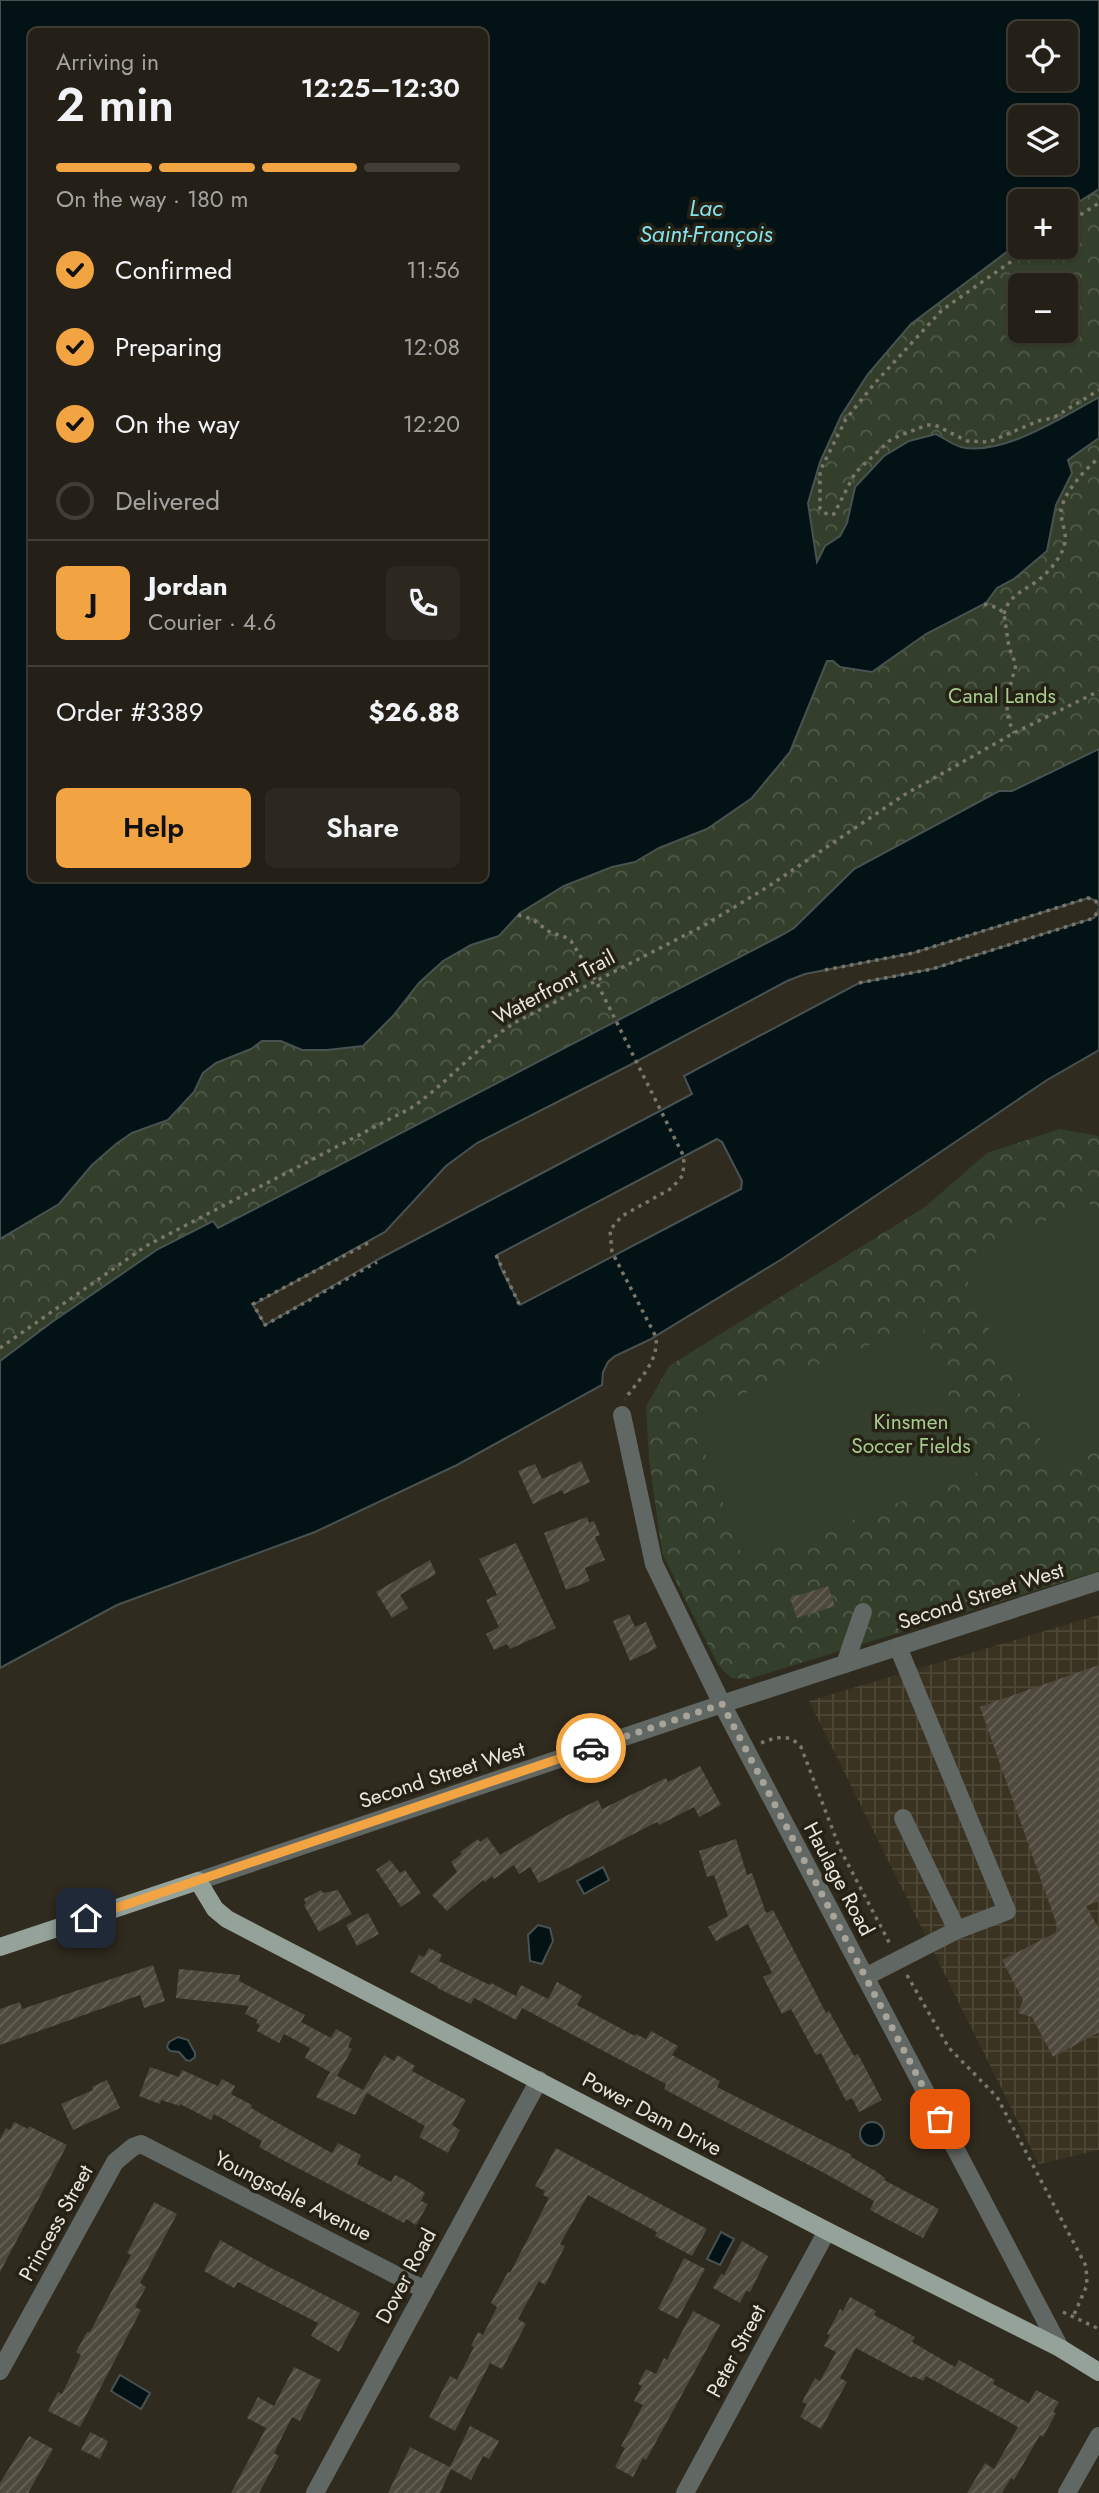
<!DOCTYPE html>
<meta charset="utf-8">
<style>
:root{--surface:#242017;--page:#2c2820;--text:#f1f3f6;--muted:#a3a3a1;--line:#413e36;--accent:#f3a442}
body{margin:0;font-family:Jost,sans-serif;background:var(--page);color:var(--text);height:100vh;display:flex;flex-direction:column;font-size:26px;white-space:nowrap}
*{box-sizing:border-box;margin:0}
p{font-size:23px;color:var(--muted)}
.icon{flex:none;width:38px;height:38px;fill:none;stroke:currentColor;stroke-width:2;stroke-linecap:round;stroke-linejoin:round}
.map{position:relative;flex:1;overflow:hidden}
.details{position:absolute;left:28px;top:28px;width:460px;height:854px;display:flex;flex-direction:column;background:var(--surface);border-radius:10px;box-shadow:0 2px 5px #0004,0 0 0 2px var(--line)}
.details>*{flex:none}
.buttons{position:absolute;left:1008px;top:21px;display:grid;gap:14px}
.buttons a{display:grid;place-items:center;width:70px;height:70px;border-radius:10px;background:var(--surface);box-shadow:0 2px 5px #0004,0 0 0 2px var(--line);font-size:35px}
.pin{position:absolute;display:grid;place-items:center;width:60px;height:60px;color:#fff;margin:-30px;border-radius:14px;box-shadow:0 4px 10px #0006}
.courier{position:absolute;display:grid;place-items:center;width:70px;height:70px;margin:-35px;border:5px solid #f3a442;border-radius:50%;background:#fff;color:#222;box-shadow:0 2px 9px #0007}
.summary em{font-style:normal;font-weight:600}
.summary div{display:flex;flex-direction:column-reverse}
.summary{display:flex;align-items:center;justify-content:space-between;height:119px;padding:0 28px}
h1{font-size:46px;font-weight:600;line-height:52px}
.bar{display:grid;grid-template-columns:repeat(4,1fr);gap:10px 7px;align-content:center;height:84px;padding:0 28px}
.bar i{height:9px;border-radius:5px;background:var(--line)}
.bar .on{background:var(--accent)}
.bar p{grid-column:span 4}
.line{display:flex;align-items:center;gap:18px;padding:0 28px;border-top:2px solid var(--line)}
.line div{flex:1}
.round{display:grid;place-items:center;flex:none;width:74px;height:74px;border-radius:10px;background:var(--page)}
ol{padding:0 28px;list-style:none}
li{display:flex;align-items:center;gap:21px;height:77px}
li p{margin-inline-start:auto}
li .icon{padding:7px;border-radius:50%;background:var(--accent);color:#111;stroke-width:4}
li:last-child{color:var(--muted)}
li i{width:38px;height:38px;border:4px solid var(--line);border-radius:50%}
.cta{display:flex;gap:14px;margin-top:auto;padding:14px 28px}
.cta a{flex:1;height:80px;border-radius:10px;background:var(--accent);color:#111;font-size:28px;font-weight:600;line-height:80px;text-align:center}
.cta a+a{background:var(--page);color:var(--text)}
.map>svg:first-child{display:block}
.industrial{fill:url(#industrial-grid)}
.park{fill:url(#park-crowns);fill-rule:evenodd}
.garden{fill:#333f2a}
.water{fill:#031315;stroke:#485251;stroke-width:2;fill-rule:evenodd}
.building{fill:url(#building-hatch)}
.lines{fill:none;stroke-linecap:round;stroke-linejoin:round}
.path{stroke:#7a766b;stroke-width:3.5;stroke-dasharray:3.5 5;stroke-linecap:butt}
.minor{stroke:#616763;stroke-width:18}
.major{stroke:#95a29a;stroke-width:18}
.done{stroke:#a8a49a;stroke-width:7;stroke-dasharray:0 12.6}
.route{stroke:#f3a442;stroke-width:9}
.labels{text-anchor:middle;stroke-width:7;stroke-linejoin:round;paint-order:stroke}
.park-label{font-size:21px;fill:#a8cc8e;stroke:#262115}
.street-label{font-size:21px;fill:#e8e5dd;stroke:#262115}
.water-label{font-size:23px;font-style:italic;fill:#84e4ee;stroke:#262115}
</style>
<div class="map">
<svg width="1099" height="2493" viewBox="0 0 1099 2493">
<defs>
<pattern id="industrial-grid" width="8" height="8" patternUnits="userSpaceOnUse" patternTransform="scale(1.75)"><rect width="8" height="8" fill="#3a3321"/><path d="M0 4h8M4 0v8" fill="none" stroke="#4d4736"/></pattern>
<pattern id="park-crowns" width="20" height="18" patternUnits="userSpaceOnUse" patternTransform="scale(1.75)"><rect width="20" height="18" fill="#333f2a"/><path d="M2 6a3 3 0 1 1 6 0M12 15a3 3 0 1 1 6 0" fill="none" stroke="#515b48"/></pattern>
<pattern id="building-hatch" width="6" height="6" patternUnits="userSpaceOnUse" patternTransform="scale(1.75)"><rect width="6" height="6" fill="#4e493c"/><path d="M-1 1l2-2M0 6l6-6M5 7l2-2" fill="none" stroke="#686358"/></pattern>
</defs>
<rect width="100%" height="100%" fill="#302b1f"/>
<path class="industrial" d="M1099,1615V2150L1039,2164L809,1701Z"/>
<g class="park">
<path d="M1099,189V397C1065,416 1001,457 961,447C953,445 944,438 936,434L909,441L884,455L855,487L847,523L840,536L825,546L818,564L808,504L820,462L841,416L868,374L911,324L1020,242V247H1066V210ZM1020,285H1066V331H1020Z"/>
<path d="M1099,438V749L1012,791H999L854,869L793,928L780,936L218,1228L213,1221L52,1322L0,1361V1239L59,1204L92,1165L116,1144L132,1133L168,1120L194,1092L203,1073L216,1063L251,1049L262,1041H281L302,1050H327L363,1046L393,1016L419,984L442,961L471,945L499,936L520,913L564,886L612,867L635,862L659,848L827,661L926,634L986,603L997,588L1014,579L1047,551L1056,505L1072,473L1068,460Z"/>
<path d="M1060,1129L1099,1136V1571L749,1679L731,1678L718,1665L662,1553L649,1458L646,1407L669,1366L925,1207L987,1153Z"/>
</g>
<g class="garden">
<path d="M1088,1201L1099,1223V1450L1054,1469L958,1261Z"/>
<path d="M921,1325L979,1472L744,1561L691,1414Z"/>
</g>
<g class="water">
<path d="M0,0H1099V189L1066,210V201H1020V242L911,324L868,374L841,416L820,462L808,503L817,562L825,546L840,536L847,523L855,487L884,456L909,441L936,434C944,438 953,445 961,447C1001,457 1065,416 1099,397V438L1068,460L1072,473L1056,505L1047,551L1014,579L997,588L986,603L926,634L872,672L840,667L833,661H827L790,752L752,798L707,829L659,848L635,862L612,867L564,886L520,913L499,936L471,945L443,961L419,983L393,1016L363,1046L327,1050H302L281,1041H262L251,1049L216,1063L203,1073L194,1092L168,1120L132,1133L116,1144L92,1165L59,1204L0,1239ZM32,32H485V878H32ZM1066,33V79H1020V33ZM1066,117V163H1020V117Z"/>
<path d="M1099,749V906L1095,900L1088,898L913,953L805,974L787,981L630,1065L477,1143L446,1166L385,1232L253,1305L265,1325L379,1259L692,1094L684,1076L859,983L932,969L1094,918L1099,909V1050L1047,1080L782,1259L649,1340L615,1356L608,1362L603,1372L602,1385L457,1465L315,1532L117,1605L0,1668V1361L52,1322L158,1249L213,1221L218,1228L780,936L794,928L854,869L999,791H1012ZM717,1139L722,1142L742,1181L741,1189L520,1305L501,1268L497,1255Z"/>
<path d="M603,1867L609,1880L584,1894L577,1881Z"/>
<path d="M538,1925L550,1928L553,1941L542,1964L530,1961L528,1935Z"/>
<path d="M178,2037L188,2040L195,2053V2057L190,2061L186,2060L179,2052L170,2051L167,2047L169,2042Z"/>
<circle cx="872" cy="2134" r="12"/>
<path d="M721,2232L734,2239L720,2265L707,2259Z"/>
<path d="M120,2375L150,2393L141,2409L111,2391Z"/>
</g>
<g class="building">
<path d="M581,1461L590,1482L564,1494L562,1490L533,1504L518,1471L535,1464L542,1479Z"/>
<path d="M587,1517L589,1523L594,1521L600,1535L595,1537L605,1560L585,1568L590,1581L566,1590L544,1533Z"/>
<path d="M516,1543L556,1628L510,1649L507,1644L494,1650L486,1634L499,1627L486,1600L497,1595L479,1559Z"/>
<path d="M430,1560L436,1574L400,1595L408,1608L392,1618L376,1592Z"/>
<path d="M828,1586L835,1606L797,1618L790,1598Z"/>
<path d="M629,1614L635,1627L646,1622L657,1648L630,1661L613,1621Z"/>
<path d="M1099,1665V1901L1086,1906L1099,1929V2032L1053,2057L1032,2017L1018,2013L1023,2000L1002,1960L1059,1931L980,1707Z"/>
<path d="M700,1766L721,1805L699,1817L694,1807L659,1825L657,1822L616,1843L539,1883L530,1867L519,1874L514,1865L494,1879L492,1876L485,1882L483,1880L447,1911L432,1895L457,1872L451,1862L462,1854L460,1852L478,1839L480,1842L487,1837L500,1855L560,1819L598,1800L602,1809L666,1778L668,1782Z"/>
<path d="M736,1839L747,1875L752,1873L766,1913L773,1910L826,2013L829,2011L854,2056L858,2054L882,2100L859,2112L852,2098L846,2101L821,2053L816,2055L791,2009L782,2014L763,1977L772,1973L748,1924L716,1941L708,1927L728,1916L714,1875L707,1877L699,1851Z"/>
<path d="M390,1860L400,1873L405,1870L421,1893L401,1907L376,1870Z"/>
<path d="M321,1890L323,1893L338,1890L352,1914L319,1932L304,1905L306,1904L304,1899Z"/>
<path d="M368,1913L379,1934L357,1946L346,1925Z"/>
<path d="M429,1948L442,1955L439,1961L490,1985L491,1983L516,1996L521,1985L548,1999L557,1982L582,1996L577,2005L635,2036L636,2034L646,2039L651,2031L678,2046L672,2055L720,2081L717,2087L852,2155L851,2157L874,2170L885,2178L884,2180L939,2209L923,2238L870,2210L874,2201L826,2174L722,2120L664,2089L666,2084L522,2008L516,2020L474,1998L471,2004L437,1988L438,1987L410,1972L419,1955L424,1957Z"/>
<path d="M153,1965L165,2001L144,2008L140,1995L0,2045V2009L20,2002L22,2009Z"/>
<path d="M179,1969L240,1975L239,1981L305,2015L301,2022L331,2038L336,2029L352,2038L348,2047L352,2049L337,2076L305,2058L310,2048L284,2034L279,2043L257,2031L260,2025L256,2023L258,2020L245,2014L249,2006L176,1998Z"/>
<path d="M384,2055L394,2061L397,2055L415,2066L412,2071L466,2100L452,2125L460,2130L448,2153L419,2137L425,2126L367,2093L355,2115L316,2097L330,2072L363,2090Z"/>
<path d="M150,2067L179,2077L182,2070L218,2086L222,2079L235,2086L231,2094L252,2105L251,2108L332,2153L338,2143L361,2155L357,2164L391,2182L395,2175L409,2182L425,2193L421,2201L428,2204L416,2225L406,2219L404,2223L290,2164L259,2147L262,2141L214,2114L211,2120L180,2104V2106L161,2100L160,2104L139,2096Z"/>
<path d="M107,2080L120,2108L73,2130L61,2104L93,2090L92,2087Z"/>
<path d="M14,2122L28,2129L29,2126L67,2145L0,2272V2139L6,2128L10,2130Z"/>
<path d="M556,2148L707,2229L692,2256L655,2236L657,2232L588,2195L560,2244L565,2246L545,2285L539,2281L518,2319L526,2324L502,2369L490,2363L455,2431L429,2417L450,2376L457,2380L474,2347L471,2346L478,2332L483,2335L497,2307L491,2303L508,2272L510,2273L549,2198L543,2195L545,2191L535,2186Z"/>
<path d="M154,2202L177,2214L140,2283L146,2287L135,2307L141,2310L80,2427L48,2411L58,2392L62,2394L81,2355L76,2352L87,2332H90L131,2255L127,2253Z"/>
<path d="M220,2240L267,2266L360,2313L339,2352L311,2336L318,2323L238,2282L234,2288L204,2271Z"/>
<path d="M742,2241L768,2256L750,2292L746,2291L740,2303L713,2288L721,2274L724,2275Z"/>
<path d="M684,2258L705,2269L678,2319L658,2309Z"/>
<path d="M850,2297L876,2311L874,2315L915,2337L912,2342L955,2367L959,2360L995,2380L993,2384L1029,2403L1036,2390L1059,2402L1053,2412L1056,2413L1043,2437L1040,2435L1014,2480L1011,2478L1002,2493H967L985,2463L994,2469L1018,2427L926,2376L923,2381L913,2376L912,2378L856,2348L840,2378L847,2382L821,2429L800,2417L807,2404L802,2402L815,2378L820,2381L836,2352L824,2346L830,2335L827,2334L840,2309L843,2311Z"/>
<path d="M693,2311L720,2325L646,2460L643,2458L633,2477L615,2467L625,2448L621,2446L643,2405L634,2401L642,2386L638,2384L646,2369L656,2374L664,2358L667,2360Z"/>
<path d="M294,2367L321,2380L300,2421L292,2417L274,2453L279,2456L259,2493H231L266,2428L247,2418L258,2397L274,2406Z"/>
<path d="M470,2426L499,2441L489,2459L483,2456L471,2480L451,2469L440,2493H388L410,2447L450,2467Z"/>
<path d="M90,2432L108,2441L100,2459L81,2450Z"/>
<path d="M29,2436L53,2449L28,2493H0V2483Z"/>
</g>
<g class="lines">
<g class="path">
<path d="M1066,224L1099,203"/>
<path d="M1032,247L942,310L874,384L846,419L820,471V509L828,515L834,514L855,473L889,441L901,435L927,425H935L967,441L989,442L1038,421L1053,418L1099,390"/>
<path d="M984,604L999,608L1004,614L1009,647L1016,665C1009,691 1001,707 1014,733"/>
<path d="M1004,614C1008,594 1029,589 1042,577C1048,572 1055,564 1059,557C1070,539 1064,533 1061,515C1059,497 1086,468 1099,458"/>
<path d="M518,915L532,919L551,933L563,936L571,941L596,981L684,1157L683,1175L672,1188L622,1216L610,1230L612,1252L656,1337C659,1362 638,1380 625,1399"/>
<path d="M825,970L913,953L1088,898L1095,900L1099,906"/>
<path d="M859,983L932,969L1094,918L1099,909"/>
<path d="M368,1243L253,1304L265,1325L377,1262"/>
<path d="M496,1255L520,1306"/>
<path d="M0,1348L146,1246L411,1108C449,1082 477,1046 516,1022L703,926L766,888L904,795L1014,733L1099,691"/>
<path d="M761,1743C776,1737 789,1733 801,1747L840,1849L890,1944"/>
<path d="M907,1975L949,2048L997,2097L1086,2266L1087,2285L1073,2317"/>
<path d="M1063,2312L1099,2329"/>
</g>
<g class="minor">
<path d="M622,1415L654,1564L722,1704L1060,2348"/>
<path d="M845,1664L863,1612"/>
<path d="M903,1818L957,1930"/>
<path d="M198,1881L722,1704L1099,1581"/>
<path d="M865,1977L957,1930L1007,1911L898,1647"/>
<path d="M0,2371L115,2162L133,2147L141,2144L425,2290"/>
<path d="M315,2493L539,2080"/>
<path d="M685,2493L827,2231"/>
<path d="M1067,2493L1099,2436"/>
</g>
<path class="major" d="M0,1947L198,1881L215,1909L227,1919L827,2231L1060,2348L1099,2372"/>
</g>
<g class="lines">
<path class="done" d="M591,1748L722,1704L940,2119"/>
<path class="route" d="M86,1918L591,1748"/>
</g>
<g class="labels">
<g class="park-label">
<text x="1002" y="703">Canal Lands</text>
<text x="911" y="1429">Kinsmen<tspan x="911" dy="24">Soccer Fields</tspan></text>
</g>
<g class="street-label">
<text transform="translate(554 987) rotate(-28)" y="7">Waterfront Trail</text>
<text transform="translate(981 1596) rotate(-18)" y="7">Second Street West</text>
<text transform="translate(442 1775) rotate(-18)" y="7">Second Street West</text>
<text transform="translate(839 1879) rotate(62)" y="7">Haulage Road</text>
<text transform="translate(652 2114) rotate(28)" y="7">Power Dam Drive</text>
<text transform="translate(293 2196) rotate(27)" y="7">Youngsdale Avenue</text>
<text transform="translate(56 2223) rotate(-61)" y="7">Princess Street</text>
<text transform="translate(406 2276) rotate(-62)" y="7">Dover Road</text>
<text transform="translate(736 2351) rotate(-62)" y="7">Peter Street</text>
</g>
<g class="water-label">
<text x="706" y="216">Lac<tspan x="706" dy="26">Saint-François</tspan></text>
</g>
</g>
</svg>
<div class="buttons">
<a><svg class="icon" aria-label="locate" viewBox="0 0 24 24"><circle cx="12" cy="12" r="6"/><path d="M12 2v4M12 18v4M2 12h4M18 12h4"/></svg></a>
<a><svg class="icon" aria-label="layers" viewBox="0 0 24 24"><path d="M12 4l9 5-9 5-9-5zM3 14l9 5 9-5"/></svg></a>
<a>+</a>
<a>−</a>
</div>
<div class="pin" style="left:940px;top:2119px;background:#ea580c"><svg class="icon" aria-label="bag" viewBox="0 0 24 24"><path d="M5 8h14l-1 12H6zM9 8a3 3 0 0 1 6 0"/></svg></div>
<div class="pin" style="left:86px;top:1918px;background:#1f2937"><svg class="icon" aria-label="home" viewBox="0 0 24 24"><path d="M3 11l9-7 9 7M6 9v11h12V9"/></svg></div>
<div class="courier" style="left:591px;top:1748px"><svg class="icon" aria-label="car" viewBox="0 0 24 24"><path d="M5 17H2v-5l4-1 3-4h7l3 4 3 1v5h-3M9 17h6M6 11h13"/><circle cx="7" cy="17" r="2"/><circle cx="17" cy="17" r="2"/></svg></div>
<section class="details">
<div class="summary"><div><h1>2 min</h1><p>Arriving in</p></div><em>12:25–12:30</em></div>
<div class="bar"><i class="on"></i><i class="on"></i><i class="on"></i><i></i><p>On the way · 180 m</p></div>
<ol>
<li><svg class="icon" aria-label="check" viewBox="0 0 24 24"><path d="M5 12l5 5 9-10"/></svg>Confirmed<p>11:56</p></li>
<li><svg class="icon" aria-label="check" viewBox="0 0 24 24"><path d="M5 12l5 5 9-10"/></svg>Preparing<p>12:08</p></li>
<li><svg class="icon" aria-label="check" viewBox="0 0 24 24"><path d="M5 12l5 5 9-10"/></svg>On the way<p>12:20</p></li>
<li><i></i>Delivered</li>
</ol>
<div class="line" style="height:126px"><b class="round" style="background:var(--accent);color:#111">J</b><div><b>Jordan</b><p>Courier · 4.6</p></div><a class="round"><svg class="icon" aria-label="phone" viewBox="0 0 24 24"><path d="M5 4h4l2 5-3 2q2 4 5 5l2-3 5 2v4C11 20 4 13 5 4z"/></svg></a></div>
<div class="line" style="height:91px"><div>Order #3389</div><b>$26.88</b></div>
<div class="cta"><a>Help</a><a>Share</a></div>
</section>
</div>
